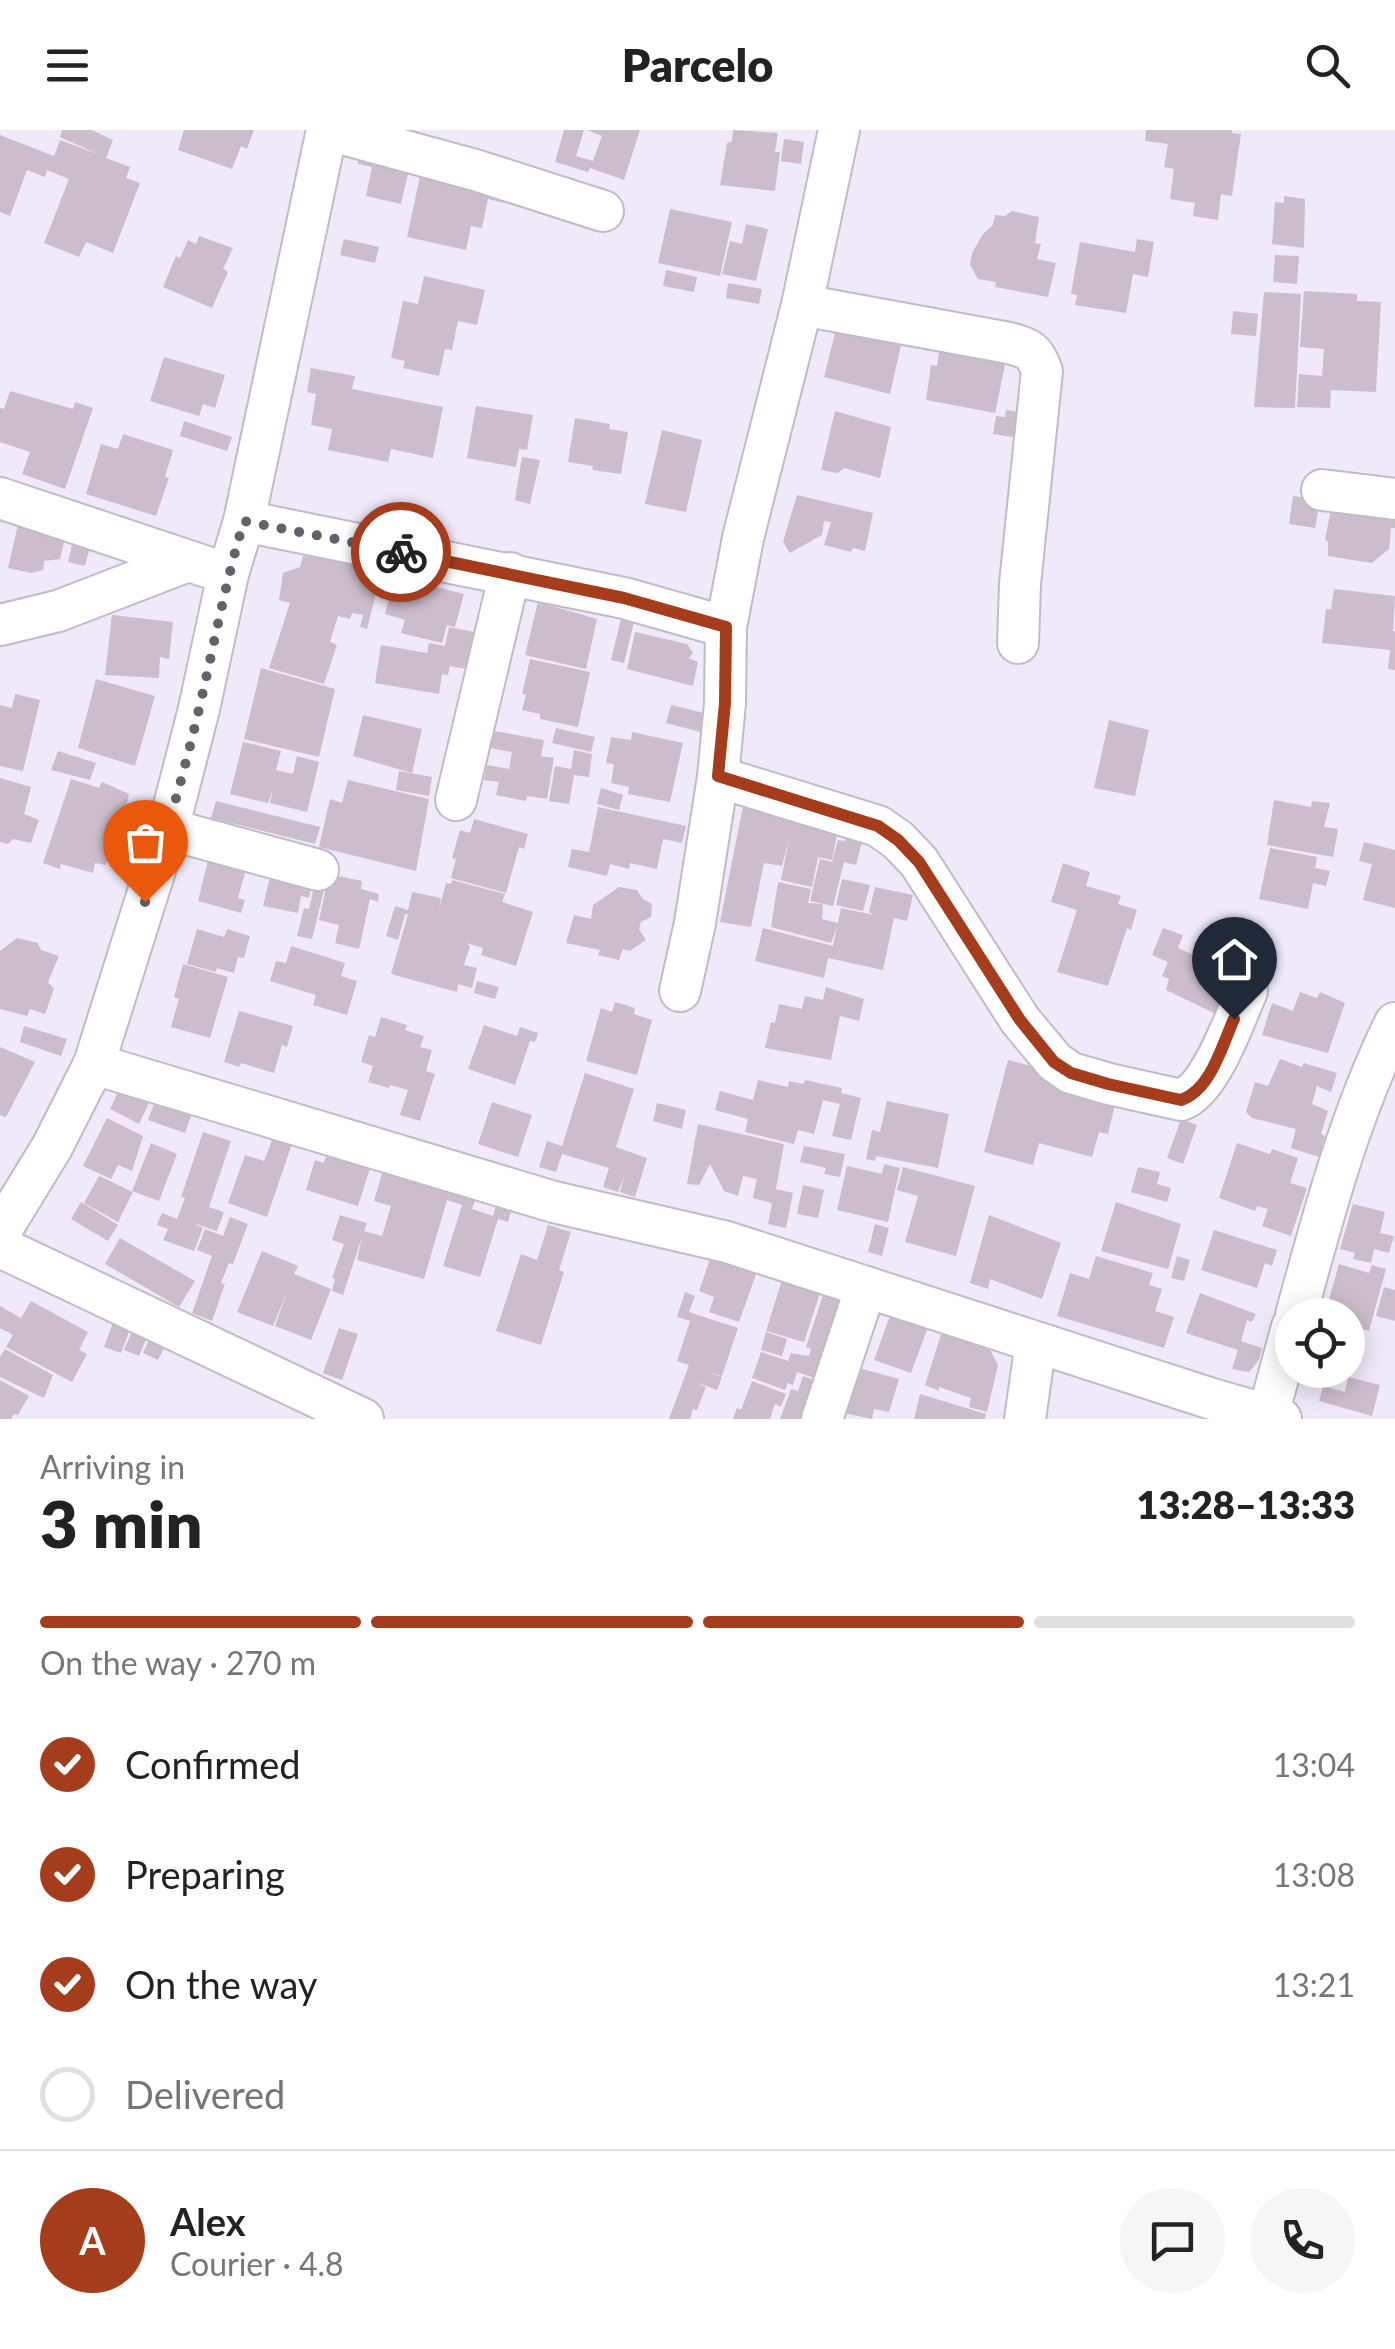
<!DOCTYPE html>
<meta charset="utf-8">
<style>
:root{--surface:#fff;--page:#f6f6f6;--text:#222;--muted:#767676;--line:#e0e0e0;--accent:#a53d1c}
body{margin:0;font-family:Lato,sans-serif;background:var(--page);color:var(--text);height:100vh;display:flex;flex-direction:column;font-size:38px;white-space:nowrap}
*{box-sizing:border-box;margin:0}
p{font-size:32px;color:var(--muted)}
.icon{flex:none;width:55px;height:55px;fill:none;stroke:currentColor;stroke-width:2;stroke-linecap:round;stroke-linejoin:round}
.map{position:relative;height:1289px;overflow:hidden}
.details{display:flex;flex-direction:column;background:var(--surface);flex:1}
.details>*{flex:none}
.controls{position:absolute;left:1275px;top:1168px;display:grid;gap:20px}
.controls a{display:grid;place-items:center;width:90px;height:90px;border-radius:50%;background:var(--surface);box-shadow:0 5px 25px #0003;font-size:50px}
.pin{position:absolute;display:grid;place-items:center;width:85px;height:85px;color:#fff;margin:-102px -42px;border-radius:50% 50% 50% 0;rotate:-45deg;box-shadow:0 0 10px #0007}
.pin .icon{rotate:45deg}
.courier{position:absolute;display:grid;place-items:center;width:100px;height:100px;margin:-50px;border:8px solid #a53d1c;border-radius:50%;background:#fff;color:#222;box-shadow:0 2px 12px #0007}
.headline em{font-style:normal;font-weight:800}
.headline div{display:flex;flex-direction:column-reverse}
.headline{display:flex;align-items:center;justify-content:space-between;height:170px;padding:0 40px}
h1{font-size:65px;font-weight:800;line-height:75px}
.bar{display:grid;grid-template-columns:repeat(4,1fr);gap:15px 10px;align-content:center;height:120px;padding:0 40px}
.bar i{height:12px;border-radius:8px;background:var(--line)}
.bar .active{background:var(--accent)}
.bar p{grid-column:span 4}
.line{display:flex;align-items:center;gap:25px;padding:0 40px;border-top:2px solid var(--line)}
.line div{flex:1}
.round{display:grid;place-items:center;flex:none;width:105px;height:105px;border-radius:52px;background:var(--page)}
ol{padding:0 40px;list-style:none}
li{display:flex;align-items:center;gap:30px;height:110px}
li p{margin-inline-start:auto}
li .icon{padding:10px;border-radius:50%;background:var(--accent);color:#fff;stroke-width:4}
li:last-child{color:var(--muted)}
li i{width:55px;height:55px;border:5px solid var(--line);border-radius:50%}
header{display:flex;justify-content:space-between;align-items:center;height:130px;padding:0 40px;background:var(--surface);font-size:45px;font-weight:800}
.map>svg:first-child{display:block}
.building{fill:#ccbdcb}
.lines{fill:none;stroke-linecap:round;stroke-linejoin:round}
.minor-casing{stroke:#c2bacb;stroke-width:44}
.minor{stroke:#fff;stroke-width:40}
.done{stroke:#65616b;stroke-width:10;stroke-dasharray:0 18}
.route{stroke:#a53d1c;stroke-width:12}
</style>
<header><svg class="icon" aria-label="menu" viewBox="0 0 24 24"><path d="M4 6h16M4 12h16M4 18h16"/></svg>Parcelo<svg class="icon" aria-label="search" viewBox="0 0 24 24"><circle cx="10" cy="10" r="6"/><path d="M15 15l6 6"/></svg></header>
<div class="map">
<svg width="1395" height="1289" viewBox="0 0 1395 1289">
<rect width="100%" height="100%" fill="#f0e9fa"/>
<g class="building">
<path d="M62,0H92L113,10L106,28L130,37L126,48L140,53L113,123L86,112L79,127L44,113L69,49L47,40L45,47L27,40L10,86L0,82V5L54,26L60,10L100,25L60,7Z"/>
<path d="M184,0H254L247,19L241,16L232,39L178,20Z"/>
<path d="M564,0H584L576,26L593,31L602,6L587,0H640L624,50L590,38L588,42L555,32Z"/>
<path d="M733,0L778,3L775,22H780L775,61L720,55L727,13L732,11Z"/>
<path d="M1146,0H1232V3L1241,4L1232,66L1221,64L1218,90L1193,86L1195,73L1170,69L1174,39L1164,37L1168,14L1145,11Z"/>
<path d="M363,7L414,18L401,74L366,66L372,37L358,34Z"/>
<path d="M784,9L804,12L801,34L781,31Z"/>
<path d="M425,23L511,42L504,73L488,69L482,98L471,96L466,120L407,107Z"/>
<path d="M1284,66L1305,69L1304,118L1272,114L1275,72L1284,73Z"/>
<path d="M670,79L732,92L720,146L658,133Z"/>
<path d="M1012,81L1039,87L1035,113L1041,114L1037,129L1056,133L1048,167L995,157L996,152L978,149L970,135L972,123L983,104L993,95L995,85L1005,86Z"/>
<path d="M746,94L768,99L756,151L722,144L730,111L742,114Z"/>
<path d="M199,106L233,118L223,139L228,142L212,178L163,157L176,126L180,128L188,110L196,114Z"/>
<path d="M344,109L379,117L375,133L340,125Z"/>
<path d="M1137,109L1154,112L1148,147L1133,144L1126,183L1075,175L1077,165L1071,164L1080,112L1135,122Z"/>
<path d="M1275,125L1299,126L1297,154L1273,152Z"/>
<path d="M666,140L697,147L694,162L663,156Z"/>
<path d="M424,146L485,160L477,195L458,191L452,220L445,219L439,246L403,238L405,231L391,228L403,171L418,174Z"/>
<path d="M728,153L762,159L759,174L726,168Z"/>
<path d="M1304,161L1357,164V171L1381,172L1376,262L1331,260L1330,278L1297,277L1299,244L1322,246L1324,219L1300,217Z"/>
<path d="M1264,162L1301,164L1295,278L1254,277Z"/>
<path d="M1233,181L1258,184L1256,206L1231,204Z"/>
<path d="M836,199L901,215L890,264L824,247Z"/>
<path d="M940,216L1006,230L995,283L926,270L931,235L937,236Z"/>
<path d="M164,227L225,245L215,278L203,274L199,286L150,271Z"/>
<path d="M311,238L355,246L352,259L443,277L433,328L391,319L388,332L328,320L332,299L311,295L316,264L307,262Z"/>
<path d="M10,261L73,279L75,272L93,278L65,359L22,344L30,322L0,312V278L4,279Z"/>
<path d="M476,276L533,285L527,320L519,319L516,337L467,328Z"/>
<path d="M1006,280L1024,283L1020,308L993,304L996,286L1005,287Z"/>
<path d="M835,281L891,297L880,348L844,338L838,343L821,340Z"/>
<path d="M575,288L610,294L609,299L628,302L621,344L592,340L593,336L568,332Z"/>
<path d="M184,291L232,307L227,321L180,306Z"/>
<path d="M662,300L702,310L686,382L645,374Z"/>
<path d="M123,304L173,320L165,347L169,348L156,386L86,364L101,314L118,319Z"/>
<path d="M522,327L540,330L530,374L515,370Z"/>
<path d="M797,365L873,383L865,421L853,418L851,422L824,415L831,392L824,391L822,405L790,423L783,412Z"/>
<path d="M1293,366L1320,370L1315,398L1289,394Z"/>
<path d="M1333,370L1395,381V398H1391L1389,419L1372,433L1328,426V412L1325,409Z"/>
<path d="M19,390L66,404L60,429L44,431L43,440L31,443L8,438Z"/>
<path d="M76,399L93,404L85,436L68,432Z"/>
<path d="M318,422L385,427L367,499L360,497L363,485L352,483L350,489L338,486L330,512L337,515L324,554L269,538L290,473L279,470L283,443L300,437L303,426L317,428Z"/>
<path d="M395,447L464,464L455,497L447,495L442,513L401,503L405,490L385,484Z"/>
<path d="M1334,459L1395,466L1393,501H1395V540L1388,539L1390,520L1322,513L1326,479H1331Z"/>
<path d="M538,472L597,489L586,539L525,525Z"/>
<path d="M112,485L173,492L169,529L160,527L159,548L105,545Z"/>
<path d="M621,489L634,492L624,533L611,530Z"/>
<path d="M449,497L474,502L467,539L450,536L448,545L442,544L439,564L375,553L381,515L427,523L429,513L445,516Z"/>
<path d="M635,502L687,514L693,523L689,528L698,532L693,556L627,539Z"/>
<path d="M530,529L590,542L578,597L540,589V584L522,580L526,565L522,564Z"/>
<path d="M261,538L335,559L319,627L244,609Z"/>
<path d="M96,549L155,566L135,636L78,618Z"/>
<path d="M15,564L40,570L23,641L0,636V575L12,578Z"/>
<path d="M671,575L708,584L704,603L666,593Z"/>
<path d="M363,585L422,599L412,643L353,626Z"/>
<path d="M1109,590L1149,600L1135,666L1094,658Z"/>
<path d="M556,598L595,607L591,622L552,613Z"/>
<path d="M483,599L544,610L541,626L554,628L547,669L527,666L526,671L496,665L499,652L484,650L487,635L509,639L512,622L480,616Z"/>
<path d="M632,602L683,613L670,672L628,664L629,657L611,653L614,634L606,633L611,607L631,610Z"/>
<path d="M243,612L281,621L276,640L293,644L297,626L319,632L307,682L270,673L273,659L268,673L230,664Z"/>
<path d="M574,620L592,624L589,647L574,645L569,674L549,671L555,636L571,639Z"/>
<path d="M58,621L96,633L90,650L51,640Z"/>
<path d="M399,641L432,647L429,666L396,660Z"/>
<path d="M0,648L31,657L24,684L39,690L31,713L13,709L8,714L0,712Z"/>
<path d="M71,649L99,658L102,652L129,664L124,686L118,685L115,698L107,702L102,713L111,716L106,735L95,733L93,743L61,734L60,739L43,733Z"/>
<path d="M348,650L429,669L416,741L319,717L330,669L342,673Z"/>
<path d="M601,658L623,665L619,680L597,674Z"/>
<path d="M1274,670L1311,677L1312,671L1330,673L1324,697L1338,699L1333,727L1267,715Z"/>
<path d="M216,671L320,697L315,714L211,688Z"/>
<path d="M743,676L839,695L832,730L818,727L812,757L781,750L789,709L782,736L764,733L751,797L720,792Z"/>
<path d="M598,677L686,696L682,713L663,709L657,739L630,733L629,739L610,734L607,746L568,737L572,719L589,722Z"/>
<path d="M474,689L528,704L524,719L519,717L506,763L451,748L456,729L452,728L460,700L470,703Z"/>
<path d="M848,700L864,704L856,735L844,732L833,776L810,771L820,729L832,732L838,710L845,711Z"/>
<path d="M1364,712L1395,720V778L1363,770L1372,734L1359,731Z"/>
<path d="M1270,718L1317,727L1315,738L1330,741L1326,756L1313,753L1308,779L1259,769Z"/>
<path d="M208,730L248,732L238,768L245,770L241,783L198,771Z"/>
<path d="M1063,733L1090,742L1086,756L1121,766L1118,774L1137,780L1131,800L1127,798L1108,856L1057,842L1077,780L1051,772Z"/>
<path d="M316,735L309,768L301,766L298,783L263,776L271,743Z"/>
<path d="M329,744L362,751L361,759L379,764L378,772L370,769L359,819L335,813L339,795L319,790Z"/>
<path d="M842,749L870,755L863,781L836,775Z"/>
<path d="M452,750L505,764L502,772L533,782L516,836L481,825L483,818L466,813L470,816L464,835L477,838L472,858L458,854L457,862L391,844L408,784H405L398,810L386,806L395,776L408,780L412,762L441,768L439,779L446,753L451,754Z"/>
<path d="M778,752L811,759L808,773L823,774L822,789L838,793L841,778L874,785L869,782L875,757L913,765L907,791L894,788L883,840L828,828L824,848L755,831L763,798L833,816L837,797L831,813L771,797Z"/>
<path d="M314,757L324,760L312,809L297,806L304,778L309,779Z"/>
<path d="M619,757L637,760L643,769L652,774L651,787L641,792L639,799L646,810L630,821L623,819L619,830L598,825L600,820L566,813L574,785L591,789L593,775Z"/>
<path d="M1163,798L1183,805L1178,818L1196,826L1198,823L1215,832L1217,829L1235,838L1216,884L1166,860L1169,849L1162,846L1168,832L1152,825Z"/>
<path d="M197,799L224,807L227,799L250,806L244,828L238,827L234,843L217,838L216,842L187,834Z"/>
<path d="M17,808L38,813L41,820L59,826L48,852L54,859L45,884L30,879L27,886L0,879V821Z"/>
<path d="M291,816L345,833L341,846L357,851L347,885L313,875L316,865L270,851L276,831L286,833Z"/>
<path d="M183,834L228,847L210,908L171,897L179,869L174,867Z"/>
<path d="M477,851L499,857L495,869L474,863Z"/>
<path d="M826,857L864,869L859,891L840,886L831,930L765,918L771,892L775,893L779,874L802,879L805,866L823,870Z"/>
<path d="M1300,862L1317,868L1320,862L1345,873L1328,923L1262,905L1272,873L1293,881Z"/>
<path d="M615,872L635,878L634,884L652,890L637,945L586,931L601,878L612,882Z"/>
<path d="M239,881L293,896L287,917L282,915L274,943L241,933L239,937L224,932Z"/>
<path d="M381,887L407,895L405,900L424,906L420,917L432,920L426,941L435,944L420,991L400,985L408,960L390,955L389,958L368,952L373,936L361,932L369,905L375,907Z"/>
<path d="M484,895L517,906L520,897L538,903L535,912L530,911L515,955L468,939Z"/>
<path d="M24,896L67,909L61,926L20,912Z"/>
<path d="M0,917L35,932L6,987L0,985Z"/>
<path d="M1280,929L1302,937L1304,933L1337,943L1331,962L1317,956L1312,974L1328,981L1321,1004L1325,1006L1319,1027L1291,1018L1296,999L1252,988L1246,982L1255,952L1268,956Z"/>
<path d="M1008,930L1057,942L1116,970L1108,1004L1099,1002L1092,1027L1039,1013L1033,1035L984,1022Z"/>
<path d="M585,943L634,959L616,1017L647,1028L635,1067L620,1062L625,1044L618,1062L603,1057L609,1038L562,1024L556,1042L539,1037L547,1011L562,1016Z"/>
<path d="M758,950L788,957L789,951L804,954L805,950L842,958L841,963L861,968L851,1010L832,1006L840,974L823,970L814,1004L798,1000L794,1014L745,1002L748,989L715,980L720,961L753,970Z"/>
<path d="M121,956L154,962L139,994L110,979Z"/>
<path d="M159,960L196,973L185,1003L148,990Z"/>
<path d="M887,971L949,984L938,1038L876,1026L875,1031L866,1029L872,1000L880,1002Z"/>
<path d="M492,972L532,985L518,1027L478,1014Z"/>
<path d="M657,973L686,980L682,999L653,991Z"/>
<path d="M107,988L143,1006L132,1041L118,1035L111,1049L83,1036Z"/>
<path d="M1181,989L1197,995L1183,1034L1167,1028Z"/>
<path d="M698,994L784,1014L776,1059L793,1063L786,1098L768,1094L772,1073L753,1068L757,1049L743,1046L738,1066L724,1061L710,1034L699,1055L687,1054Z"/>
<path d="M203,1002L231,1011L209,1077L224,1082L217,1101L193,1093L203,1098L194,1121L163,1110L168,1099L157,1095L162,1083L177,1089L185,1068L181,1067Z"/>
<path d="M274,1005L293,1011L267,1087L228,1073L245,1025L264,1031Z"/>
<path d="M151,1013L177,1024L159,1071L132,1061Z"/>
<path d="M1237,1013L1270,1024L1272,1019L1298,1028L1290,1053L1307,1058L1291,1106L1262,1096L1268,1079L1257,1076L1255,1081L1219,1068Z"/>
<path d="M329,1015L373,1029L358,1076L306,1060L315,1030L324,1033Z"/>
<path d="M804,1016L845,1024L840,1047L824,1044L826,1038L800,1032Z"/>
<path d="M385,1033L478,1061L472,1079L493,1086L497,1072L513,1076L508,1092L498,1089L480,1147L443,1136L462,1075L447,1070L424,1149L357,1130L362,1107L343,1165L332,1161L335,1149L332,1148L344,1114L332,1110L340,1085L367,1093L364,1101L382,1106L391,1076L374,1071Z"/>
<path d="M884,1034L900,1038L888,1092L837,1080L847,1036L882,1044Z"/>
<path d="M903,1037L975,1056L956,1126L905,1112L918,1066L897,1060Z"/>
<path d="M1138,1037L1160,1042L1157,1054L1171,1058L1167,1072L1131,1062Z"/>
<path d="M99,1046L133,1062L118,1092L84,1073Z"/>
<path d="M803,1055L824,1060L818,1088L797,1084Z"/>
<path d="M81,1072L118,1095L108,1111L71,1089Z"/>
<path d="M1116,1072L1181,1094L1168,1139L1101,1121Z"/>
<path d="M1353,1074L1385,1082L1380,1103L1394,1106L1389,1123L1374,1119L1371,1133L1353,1129L1355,1123L1340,1119Z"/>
<path d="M989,1085L1061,1113L1042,1169L990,1149L988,1159L970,1153Z"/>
<path d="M230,1087L248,1094L233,1134L229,1133L221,1153L225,1154L212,1191L192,1183L212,1126L197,1120L205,1099L223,1106Z"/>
<path d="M875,1094L889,1098L882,1126L868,1122Z"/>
<path d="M548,1095L571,1102L559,1140L564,1142L541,1215L496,1201L521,1124L537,1130Z"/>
<path d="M1214,1100L1277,1120L1272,1136L1265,1133L1257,1158L1201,1140Z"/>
<path d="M120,1108L195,1151L179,1177L105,1134Z"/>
<path d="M713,1120L759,1136L739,1192L709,1182L714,1167L699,1161Z"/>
<path d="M262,1121L298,1136L294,1144L331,1159L311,1210L275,1196L288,1159L273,1196L237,1182Z"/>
<path d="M1096,1126L1153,1143L1149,1155L1162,1159L1155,1181L1174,1187L1164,1218L1057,1186L1070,1143L1089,1149Z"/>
<path d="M1177,1126L1190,1130L1184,1151L1171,1148Z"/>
<path d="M1339,1134L1369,1143L1372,1135L1386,1139L1369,1201L1348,1195V1185H1340L1343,1177L1328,1173Z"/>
<path d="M783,1147L821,1160L804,1212L766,1201Z"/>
<path d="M1384,1157L1395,1160V1191L1376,1186Z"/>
<path d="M685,1162L695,1166L689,1182L738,1198L722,1246L710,1243L722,1247L717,1260L696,1252L706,1257L697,1280L693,1279L690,1289H669L689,1235L677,1231L690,1191L677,1187Z"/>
<path d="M824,1162L844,1169L826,1252L797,1242L793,1255L788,1253L785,1260L752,1248L761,1222L788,1231L791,1223L809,1226L811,1219L806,1217Z"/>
<path d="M1200,1163L1256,1184L1252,1192L1247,1190L1241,1211L1262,1218L1259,1230L1249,1242L1232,1239L1238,1220L1186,1203Z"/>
<path d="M31,1171L88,1202L79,1220L87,1224L72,1252L6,1217L13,1205L0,1198V1176L21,1188Z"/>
<path d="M117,1182L134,1189L121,1223L104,1217Z"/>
<path d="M891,1183L928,1197L911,1243L874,1230Z"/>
<path d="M136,1192L151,1198L139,1226L124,1220Z"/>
<path d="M339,1198L358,1204L342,1250L323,1243Z"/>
<path d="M943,1198L988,1216L998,1235L987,1282L969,1277L971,1268L939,1257V1261L925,1255Z"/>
<path d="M153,1201L184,1215L179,1225L164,1218L158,1230L143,1223Z"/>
<path d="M766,1202L787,1209L782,1226L761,1220Z"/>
<path d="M5,1219L53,1245L44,1268L0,1247V1227Z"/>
<path d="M855,1237L899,1249L889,1282L874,1279L872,1289L843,1283Z"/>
<path d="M803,1246L827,1254L814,1289H780L791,1259L798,1261Z"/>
<path d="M1348,1247L1380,1255L1372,1286L1319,1271L1323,1256L1345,1262Z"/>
<path d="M0,1250L29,1266L18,1285L14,1284L11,1289H0Z"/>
<path d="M752,1251L786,1264L781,1277L775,1274L770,1289H733L737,1278L741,1280Z"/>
<path d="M920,1264L986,1284L985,1289H914Z"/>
</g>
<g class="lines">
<g class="minor-casing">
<g id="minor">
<path d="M328,0L475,40L603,81"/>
<path d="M802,175L1009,213C1030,219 1034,220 1042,241L1020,454L1018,513"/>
<path d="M1322,360L1395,369"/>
<path d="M0,368L228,444"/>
<path d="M244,391L624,468L726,497"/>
<path d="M0,495L58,481L188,431"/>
<path d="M718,647L878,696L898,710L919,732L1020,890L1055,932L1071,943L1109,954L1181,970C1211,959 1234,890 1247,861"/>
<path d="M456,670L510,443"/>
<path d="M168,699L318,740"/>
<path d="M680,861L695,793L718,647L725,573L726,497L743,408L802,175L839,0"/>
<path d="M94,934L554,1072L727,1112L1209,1268L1281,1289"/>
<path d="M0,1102L52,1017L94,934L168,699L199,579L228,444L244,391L327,0"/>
<path d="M0,1117L363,1289"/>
<path d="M1296,1185C1323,1086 1350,984 1395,893"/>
<path d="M1268,1285L1292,1197"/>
<path d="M822,1289L866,1157"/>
<path d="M1025,1289L1036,1212"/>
</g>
</g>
<use href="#minor" class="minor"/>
</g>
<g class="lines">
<path class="done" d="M145,772C165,708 184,644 199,579C214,516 225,453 244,391L401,422"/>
<path class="route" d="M401,422L624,468L726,497L725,573L718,646L878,696L898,710L919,732L1020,890L1054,932L1071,943L1108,954L1181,970C1211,960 1222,915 1234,889"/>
</g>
</svg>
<div class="controls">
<a><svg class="icon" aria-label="locate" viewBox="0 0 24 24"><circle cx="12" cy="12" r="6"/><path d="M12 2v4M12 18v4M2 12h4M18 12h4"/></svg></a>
</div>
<div class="pin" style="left:145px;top:772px;background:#ea580c"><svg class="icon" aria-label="bag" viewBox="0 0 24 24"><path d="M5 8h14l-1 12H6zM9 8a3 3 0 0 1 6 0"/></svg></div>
<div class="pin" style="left:1234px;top:889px;background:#1f2937"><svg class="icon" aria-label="home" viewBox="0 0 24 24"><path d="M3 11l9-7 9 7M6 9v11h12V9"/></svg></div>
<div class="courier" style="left:401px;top:422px"><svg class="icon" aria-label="bike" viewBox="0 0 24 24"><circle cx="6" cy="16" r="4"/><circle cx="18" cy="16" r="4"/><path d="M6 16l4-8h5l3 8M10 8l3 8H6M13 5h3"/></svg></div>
</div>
<section class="details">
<div class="headline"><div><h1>3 min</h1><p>Arriving in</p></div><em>13:28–13:33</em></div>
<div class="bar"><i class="active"></i><i class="active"></i><i class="active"></i><i></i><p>On the way · 270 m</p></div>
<ol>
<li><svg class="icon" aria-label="check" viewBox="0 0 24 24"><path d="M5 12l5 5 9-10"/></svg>Confirmed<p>13:04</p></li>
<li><svg class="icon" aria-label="check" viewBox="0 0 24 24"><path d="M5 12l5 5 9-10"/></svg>Preparing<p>13:08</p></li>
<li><svg class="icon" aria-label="check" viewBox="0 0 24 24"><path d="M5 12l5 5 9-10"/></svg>On the way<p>13:21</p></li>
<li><i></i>Delivered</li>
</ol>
<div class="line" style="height:180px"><b class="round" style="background:var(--accent);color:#fff">A</b><div><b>Alex</b><p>Courier · 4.8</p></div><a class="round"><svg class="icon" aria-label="chat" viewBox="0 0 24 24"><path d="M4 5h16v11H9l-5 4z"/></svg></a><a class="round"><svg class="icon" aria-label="phone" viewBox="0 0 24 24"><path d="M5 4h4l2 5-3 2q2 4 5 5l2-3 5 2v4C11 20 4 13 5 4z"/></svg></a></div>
</section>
